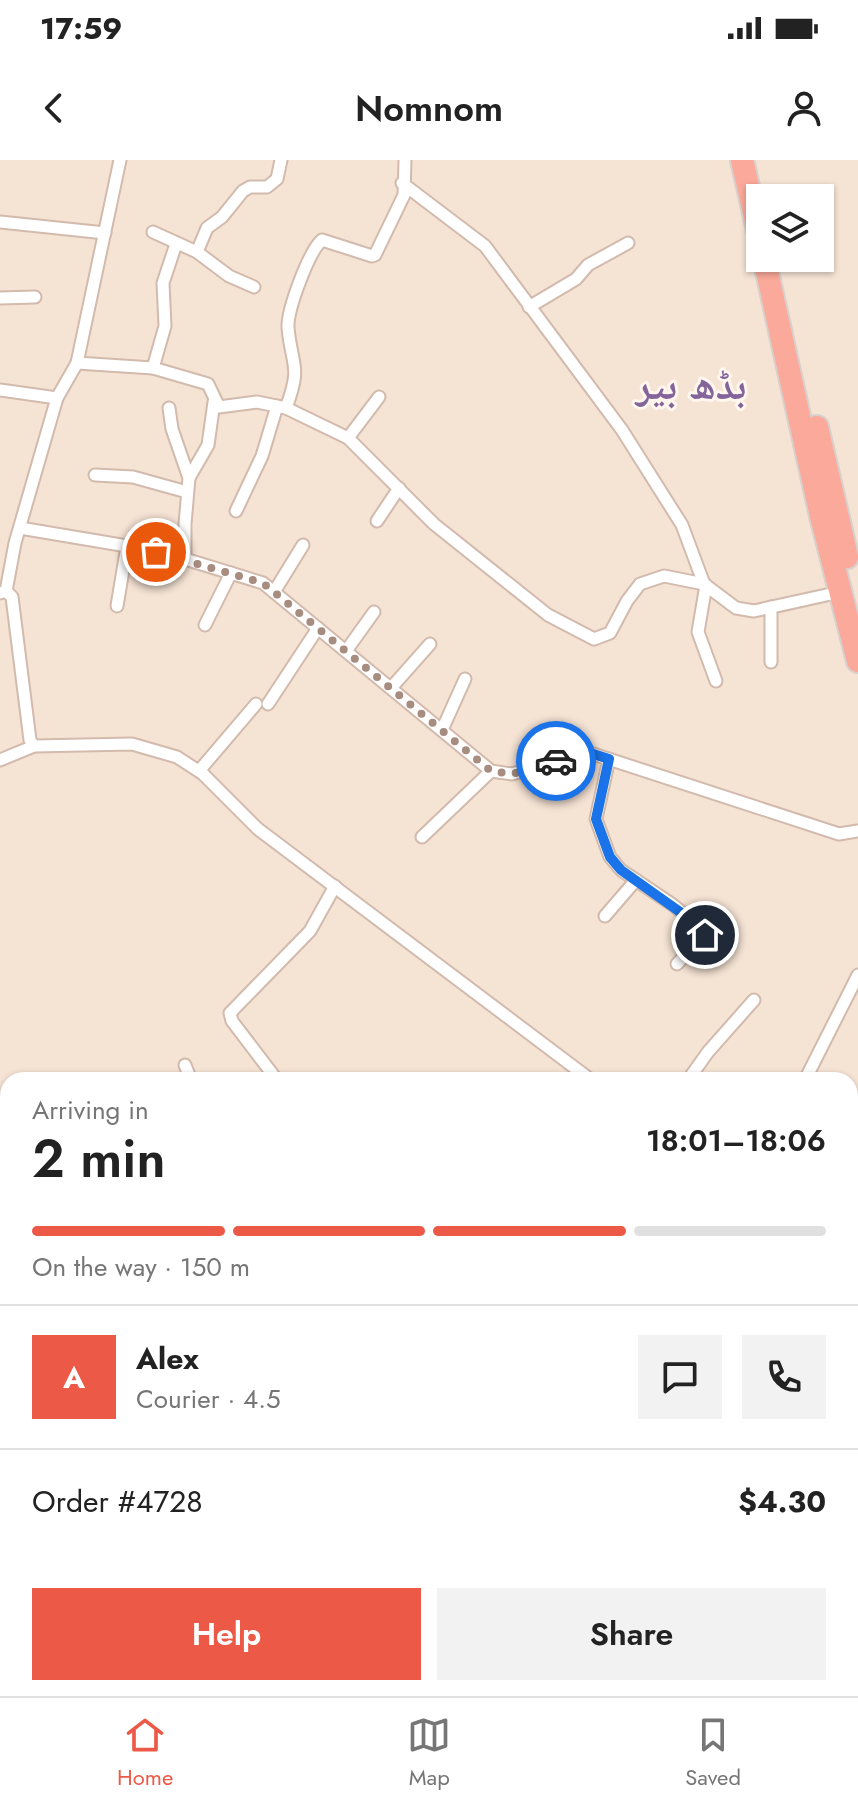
<!DOCTYPE html>
<meta charset="utf-8">
<style>
:root{--surface:#fff;--page:#f2f2f2;--text:#222;--muted:#767676;--line:#e0e0e0;--accent:#ec5946}
body{margin:0;font-family:Jost,"Noto Naskh Arabic",sans-serif;background:var(--page);color:var(--text);height:100vh;display:flex;flex-direction:column;font-size:30px;white-space:nowrap}
*{box-sizing:border-box;margin:0}
p{font-size:26px;color:var(--muted)}
.icon{flex:none;width:44px;height:44px;fill:none;stroke:currentColor;stroke-width:2;stroke-linecap:round;stroke-linejoin:round}
.map{position:relative;flex:1;overflow:hidden}
.side{position:absolute;left:0px;top:912px;width:858px;height:624px;display:flex;flex-direction:column;background:var(--surface);border-radius:24px 24px 0 0;box-shadow:0 2px 6px #0004}
.side>*{flex:none}
.fabs{position:absolute;left:746px;top:24px;display:grid;gap:16px}
.fabs a{display:grid;place-items:center;width:88px;height:88px;border-radius:0px;background:var(--surface);box-shadow:0 2px 6px #0004;font-size:40px}
.pin{position:absolute;display:grid;place-items:center;width:68px;height:68px;color:#fff;margin:-34px;border:4px solid #fff;border-radius:50%;box-shadow:0 2px 8px #0007}
.courier{position:absolute;display:grid;place-items:center;width:80px;height:80px;margin:-40px;border:6px solid #1a73e8;border-radius:50%;background:#fff;color:#222;box-shadow:0 2px 10px #0007}
.head em{font-style:normal;font-weight:600}
.head div{display:flex;flex-direction:column-reverse}
.head{display:flex;align-items:center;justify-content:space-between;height:136px;padding:0 32px}
h1{font-size:52px;font-weight:600;line-height:60px}
.bar{display:grid;grid-template-columns:repeat(4,1fr);gap:12px 8px;align-content:center;height:96px;padding:0 32px}
.bar i{height:10px;border-radius:6px;background:var(--line)}
.bar .selected{background:var(--accent)}
.bar p{grid-column:span 4}
.line{display:flex;align-items:center;gap:20px;padding:0 32px;border-top:2px solid var(--line)}
.line div{flex:1}
.round{display:grid;place-items:center;flex:none;width:84px;height:84px;border-radius:0px;background:var(--page)}
.primary-button{display:flex;gap:16px;margin-top:auto;padding:16px 32px}
.primary-button a{flex:1;height:92px;border-radius:0px;background:var(--accent);color:#fff;font-size:32px;font-weight:600;line-height:92px;text-align:center}
.primary-button a+a{background:var(--page);color:var(--text)}
.status{display:flex;justify-content:space-between;align-items:center;height:56px;padding:0 40px;background:var(--surface);direction:ltr}
.status svg{height:22px;fill:currentColor}
header{display:flex;justify-content:space-between;align-items:center;height:104px;padding:0 32px;background:var(--surface);font-size:36px;font-weight:600}
.tab-bar{display:flex;justify-content:space-around;align-items:center;height:112px;border-top:2px solid var(--line);background:var(--surface);font-size:22px;color:var(--muted)}
.tab-bar a{display:grid;justify-items:center;gap:4px}
.tab-bar .selected{color:var(--accent)}
.map>svg:first-child{display:block}
.residential{fill:#f5e3d4;fill-rule:evenodd}
.lines{fill:none;stroke-linecap:round;stroke-linejoin:round}
.street-casing{stroke:#d2baad;stroke-width:15}
.highway-casing{stroke:#d9cfcc;stroke-width:26}
.street{stroke:#fff;stroke-width:11}
.highway{stroke:#faa99a;stroke-width:22}
.done{stroke:#a78c80;stroke-width:8;stroke-dasharray:0 14.4}
.route{stroke:#1a73e8;stroke-width:10}
.labels{text-anchor:middle;stroke-width:6;stroke-linejoin:round;paint-order:stroke}
.district-label{font-size:40px;font-weight:bold;fill:#83649b;stroke:#fff6ed}
</style>
<div class="status"><b>17:59</b><svg viewBox="0 0 49 12"><path d="M0 12V9h3v3zM5 12V6h3v6zM10 12V3h3v9zM15 12V0h3v12zM26 1h20v11H26zM47 4h2v5h-2z"/></svg></div>
<header><svg class="icon" aria-label="back" viewBox="0 0 24 24"><path d="M15 5l-7 7 7 7"/></svg>Nomnom<svg class="icon" aria-label="person" viewBox="0 0 24 24"><circle cx="12" cy="8" r="4"/><path d="M4 21q1-7 8-7t8 7"/></svg></header>
<div class="map">
<svg width="858" height="1536" viewBox="0 0 858 1536">
<rect width="100%" height="100%" fill="#fdf2e6"/>
<path class="residential" d="M0,0H858V1536H0ZM760,38H820V98H760ZM8,920H850V1528H8Z"/>
<g class="lines">
<g class="street-casing">
<g id="street">
<path d="M402,23L485,86L622,270L682,365L704,424"/>
<path d="M0,62L105,73"/>
<path d="M153,72L197,92L229,116L254,127"/>
<path d="M197,92L207,68L222,57L243,31L250,27H267L277,19L281,0"/>
<path d="M0,138L35,137"/>
<path d="M529,147L576,119L588,105L628,83"/>
<path d="M77,203L153,208L208,224L219,247L257,242L286,248L348,278L434,364L548,455L594,479L610,473L627,441L640,424L664,416L704,424L736,448L754,451L840,432"/>
<path d="M153,208L165,166L163,123L176,84"/>
<path d="M0,230L57,238"/>
<path d="M169,248L172,269L189,318L185,364V399"/>
<path d="M286,248C302,205 292,208 288,168C287,150 309,91 322,80L372,96L375,95L404,35L405,0"/>
<path d="M348,278L379,237"/>
<path d="M95,315L133,317L187,332"/>
<path d="M189,318L208,285L214,242"/>
<path d="M236,351L262,296L277,246"/>
<path d="M377,361L399,328"/>
<path d="M20,368L127,386L185,399L263,423L491,611L512,614L587,592L839,674L858,671"/>
<path d="M706,425L698,472L716,521"/>
<path d="M6,431L12,437L30,580L34,586L132,584L177,597L203,614L258,669L591,920"/>
<path d="M274,432L303,385"/>
<path d="M0,433L6,431L15,383L57,238L77,203L120,0"/>
<path d="M117,446L127,386"/>
<path d="M771,447V502"/>
<path d="M205,465L231,413"/>
<path d="M346,491L374,452"/>
<path d="M391,528L430,484"/>
<path d="M268,544L318,468"/>
<path d="M442,570L465,519"/>
<path d="M609,599L596,659L610,697L621,710L673,745L706,772L677,804"/>
<path d="M0,600L34,586"/>
<path d="M199,611L256,544"/>
<path d="M422,677L491,611"/>
<path d="M605,756L636,720"/>
<path d="M185,905L191,920"/>
<path d="M277,920L232,861L230,853L310,771L335,726"/>
<path d="M688,920L708,892L754,840"/>
<path d="M805,920L858,815"/>
<path d="M0,942L8,950"/>
<path d="M0,1247L8,1272"/>
<path d="M0,1473L8,1471"/>
<path d="M642,1528L643,1536"/>
<path d="M720,1528L732,1536"/>
<path d="M562,1536L564,1528"/>
</g>
</g>
<g class="highway-casing">
<g id="highway">
<path d="M742,0L760,79"/>
<path d="M764,98L821,356L858,501"/>
<path d="M817,267L847,397"/>
</g>
</g>
<use href="#street" class="street"/>
<use href="#highway" class="highway"/>
</g>
<g class="lines">
<path class="done" d="M156,392L263,423L491,611L512,614L556,601"/>
<path class="route" d="M556,601L587,592L609,599L596,659L610,697L621,710L704,769L705,775"/>
</g>
<g class="labels">
<g class="district-label">
<text x="691" y="239">بڈھ بیر</text>
</g>
</g>
</svg>
<div class="fabs">
<a><svg class="icon" aria-label="layers" viewBox="0 0 24 24"><path d="M12 4l9 5-9 5-9-5zM3 14l9 5 9-5"/></svg></a>
</div>
<div class="pin" style="left:156px;top:392px;background:#ea580c"><svg class="icon" aria-label="bag" viewBox="0 0 24 24"><path d="M5 8h14l-1 12H6zM9 8a3 3 0 0 1 6 0"/></svg></div>
<div class="pin" style="left:705px;top:775px;background:#1f2937"><svg class="icon" aria-label="home" viewBox="0 0 24 24"><path d="M3 11l9-7 9 7M6 9v11h12V9"/></svg></div>
<div class="courier" style="left:556px;top:601px"><svg class="icon" aria-label="car" viewBox="0 0 24 24"><path d="M5 17H2v-5l4-1 3-4h7l3 4 3 1v5h-3M9 17h6M6 11h13"/><circle cx="7" cy="17" r="2"/><circle cx="17" cy="17" r="2"/></svg></div>
<section class="side">
<div class="head"><div><h1>2 min</h1><p>Arriving in</p></div><em>18:01–18:06</em></div>
<div class="bar"><i class="selected"></i><i class="selected"></i><i class="selected"></i><i></i><p>On the way · 150 m</p></div>
<div class="line" style="height:144px"><b class="round" style="background:var(--accent);color:#fff">A</b><div><b>Alex</b><p>Courier · 4.5</p></div><a class="round"><svg class="icon" aria-label="chat" viewBox="0 0 24 24"><path d="M4 5h16v11H9l-5 4z"/></svg></a><a class="round"><svg class="icon" aria-label="phone" viewBox="0 0 24 24"><path d="M5 4h4l2 5-3 2q2 4 5 5l2-3 5 2v4C11 20 4 13 5 4z"/></svg></a></div>
<div class="line" style="height:104px"><div>Order #4728</div><b>$4.30</b></div>
<div class="primary-button"><a>Help</a><a>Share</a></div>
</section>
</div>
<nav class="tab-bar">
<a class="selected"><svg class="icon" aria-label="home" viewBox="0 0 24 24"><path d="M3 11l9-7 9 7M6 9v11h12V9"/></svg>Home</a>
<a><svg class="icon" aria-label="map" viewBox="0 0 24 24"><path d="M3 6l6-2 6 2 6-2v14l-6 2-6-2-6 2zM9 4v14M15 6v14"/></svg>Map</a>
<a><svg class="icon" aria-label="saved" viewBox="0 0 24 24"><path d="M7 4h10v16l-5-4-5 4z"/></svg>Saved</a>
</nav>
